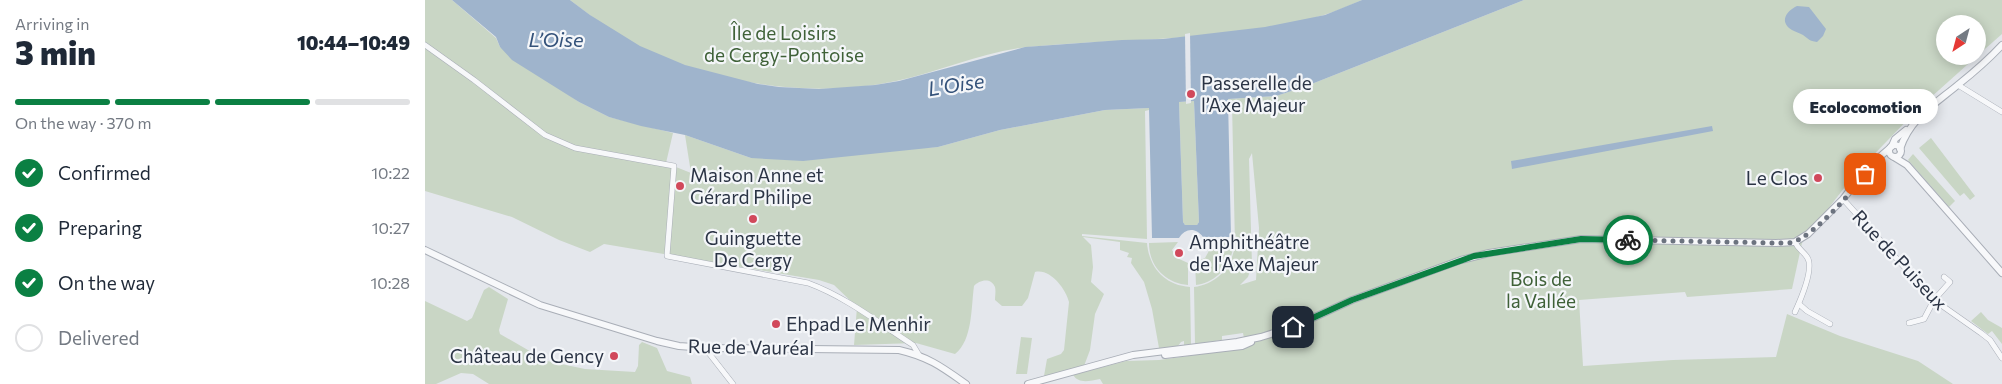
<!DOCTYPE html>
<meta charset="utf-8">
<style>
:root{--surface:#fff;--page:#f2f2f3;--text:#1f2937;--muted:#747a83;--line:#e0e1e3;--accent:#0b8043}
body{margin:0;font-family:Commissioner,sans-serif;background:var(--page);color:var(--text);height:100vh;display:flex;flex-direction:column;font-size:19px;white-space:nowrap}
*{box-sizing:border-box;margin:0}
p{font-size:16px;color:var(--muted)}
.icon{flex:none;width:28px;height:28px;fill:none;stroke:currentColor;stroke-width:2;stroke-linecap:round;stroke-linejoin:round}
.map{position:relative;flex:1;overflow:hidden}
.details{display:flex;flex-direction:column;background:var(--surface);width:425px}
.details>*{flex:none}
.needle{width:32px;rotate:216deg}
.buttons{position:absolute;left:1511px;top:15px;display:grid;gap:10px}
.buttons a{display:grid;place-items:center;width:50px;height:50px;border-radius:50%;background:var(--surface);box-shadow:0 2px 12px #0003;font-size:25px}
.pin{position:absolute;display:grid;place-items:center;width:42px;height:42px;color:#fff;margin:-21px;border-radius:10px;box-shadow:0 2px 8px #0006}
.courier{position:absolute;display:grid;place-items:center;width:50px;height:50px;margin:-25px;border:4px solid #0b8043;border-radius:50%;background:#fff;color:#222;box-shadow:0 1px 6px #0007}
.bubble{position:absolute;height:35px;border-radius:18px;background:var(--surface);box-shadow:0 2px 12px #0003;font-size:16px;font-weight:800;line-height:35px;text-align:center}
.head em{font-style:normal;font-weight:800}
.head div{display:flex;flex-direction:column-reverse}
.head{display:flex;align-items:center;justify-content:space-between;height:85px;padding:0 15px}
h1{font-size:32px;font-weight:800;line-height:38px}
.bar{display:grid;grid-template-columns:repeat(4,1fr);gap:8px 5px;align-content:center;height:60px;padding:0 15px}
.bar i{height:6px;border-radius:4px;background:var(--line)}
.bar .on{background:var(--accent)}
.bar p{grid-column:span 4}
ol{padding:0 15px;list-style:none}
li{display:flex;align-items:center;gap:15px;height:55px}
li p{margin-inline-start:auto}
li .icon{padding:5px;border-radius:50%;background:var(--accent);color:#fff;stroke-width:4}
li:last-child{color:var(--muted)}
li i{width:28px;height:28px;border:2px solid var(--line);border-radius:50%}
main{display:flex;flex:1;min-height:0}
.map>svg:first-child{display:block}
.green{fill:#c9d6c5;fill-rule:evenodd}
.water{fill:#9fb4cc;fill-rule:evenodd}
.pier{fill:#e4e7ec}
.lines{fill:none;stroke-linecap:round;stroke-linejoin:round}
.minor-casing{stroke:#a9aeb7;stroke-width:6}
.tertiary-casing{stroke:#a9aeb7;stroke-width:8}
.minor{stroke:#f7f8fa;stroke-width:5}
.tertiary{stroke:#f7f8fa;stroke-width:6}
.done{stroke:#6c737f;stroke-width:5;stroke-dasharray:0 9}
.route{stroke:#0b8043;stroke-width:6}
.poi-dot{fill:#d1495b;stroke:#f4f6f9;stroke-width:2}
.labels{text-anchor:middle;stroke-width:4.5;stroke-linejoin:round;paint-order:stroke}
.park-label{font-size:19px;fill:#3f6138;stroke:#f4f6f9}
.poi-label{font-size:19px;fill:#2b3445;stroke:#f4f6f9;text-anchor:start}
.street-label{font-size:19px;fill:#2b3445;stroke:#f4f6f9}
.water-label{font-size:20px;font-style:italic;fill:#34527a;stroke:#f4f6f9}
</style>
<main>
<section class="details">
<div class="head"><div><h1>3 min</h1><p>Arriving in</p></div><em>10:44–10:49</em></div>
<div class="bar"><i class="on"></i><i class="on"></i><i class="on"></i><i></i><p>On the way · 370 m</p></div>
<ol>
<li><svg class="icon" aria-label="check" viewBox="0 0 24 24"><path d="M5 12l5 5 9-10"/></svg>Confirmed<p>10:22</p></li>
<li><svg class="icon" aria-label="check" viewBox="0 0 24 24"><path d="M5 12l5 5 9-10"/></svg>Preparing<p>10:27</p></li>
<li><svg class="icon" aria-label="check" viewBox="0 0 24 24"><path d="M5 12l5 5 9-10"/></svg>On the way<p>10:28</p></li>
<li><i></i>Delivered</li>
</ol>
</section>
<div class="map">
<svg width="1577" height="384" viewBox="0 0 1577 384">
<rect width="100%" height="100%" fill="#e4e7ec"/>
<g class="green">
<path d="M0,0H27L71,38L75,47L154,102L184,117L248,133L241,163L266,173L260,135L326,158L513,147L575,130L680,110L724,108V110L720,111L722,239L657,234V236L722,243C724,267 739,285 765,287L766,344L759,345V341L756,342L753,346L734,348L727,309L719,282L706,263L707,258L702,257L704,253L695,250V242L658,237L666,245L668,267L666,282L679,294L670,314L665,350L659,366L619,376L622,359L636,354L639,350L644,302C641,289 625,268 610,272L603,298L597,306H577L570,300C570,296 571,291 570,287C566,277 554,280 549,286C546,307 548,340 530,354L491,343L429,345L432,307L409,285L394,280L179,244L165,252L134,240L87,217L0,191Z"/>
<path d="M145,0H937C925,5 912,11 899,15C805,43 700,37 603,47C560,51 514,72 471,81C391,98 303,86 228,53C198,40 171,20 145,0Z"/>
<path d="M1099,0H1577V34L1552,56V24H1520V56H1552L1495,107L1429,175L1377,243L1367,289L1262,297L1260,292L1154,300L1158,366L1248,360L1351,357L1362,314L1415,336L1493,361L1528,384H678L675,379C664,381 654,384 648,375L701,361L734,360L821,348L818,333L797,336V340L770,344L769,287C792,284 806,268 810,246L807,103H803V99L851,96L879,87ZM827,153L834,228L831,280L815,285L823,277L827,265L824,159Z"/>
<path d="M769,101L774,222L772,225H760L758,222L754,102Z"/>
<path d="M1506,138L1550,196L1545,200L1539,193L1535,196L1494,148Z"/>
<path d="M1488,154L1530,201L1524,207L1483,160Z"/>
<path d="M809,241C808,263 793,282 771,285L770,262L780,258L785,249L779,242Z"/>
<path d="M753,242L747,250L752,258L763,263V285C740,283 724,266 724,243Z"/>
<path d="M64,287L83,299L74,330L75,334L122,361L160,369L210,372L213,366L214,345L217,342L232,348L242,371L265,377L267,384H64L48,374L36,373L11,384H0V301L42,321L47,318L59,290Z"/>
<path d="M1556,312L1563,320L1577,328V344L1567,331L1563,334L1546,321Z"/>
<path d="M596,337L607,338L602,374H591Z"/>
</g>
<g class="water">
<path d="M27,0H145L165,15L215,46L260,65L333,84L354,87L394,89L450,85L474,81L600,47L697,40L738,39L840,27L900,15L937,0H1099L879,87L851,96L803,99L806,237H778C771,227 760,228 754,238H727L724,108L680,110L575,130L513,147L378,161L326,158L260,135L216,126L184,117L154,102L87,60L75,47L71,37ZM769,101L774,222L772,225H760L758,222L754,102Z"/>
<path d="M1372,6L1384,7L1401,29L1398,36L1392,42C1384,41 1384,39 1378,35C1375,33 1370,32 1367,30C1354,22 1361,11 1372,6Z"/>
<path d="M1287,126L1288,131L1087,169L1086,161Z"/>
</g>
<path class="pier" d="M765,33L766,103L761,104L760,34Z"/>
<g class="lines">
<g class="minor-casing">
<g id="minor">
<path d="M0,45L49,80L120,135L150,148L249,166L242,256L383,283C421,297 454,323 488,345L494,355"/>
<path d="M1533,85L1577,112"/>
<path d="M1418,199L1509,300L1556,333L1565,340L1577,358"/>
<path d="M1370,242C1373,249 1378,251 1382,257C1390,268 1375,301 1370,312"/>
<path d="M1374,304L1382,311L1405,324"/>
<path d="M1484,323L1499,319L1509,300L1525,282L1519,277"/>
<path d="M282,348L283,352L308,384"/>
</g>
</g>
<g class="tertiary-casing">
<g id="tertiary">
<circle cx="1470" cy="151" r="6"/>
<path d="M1467,146L1470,139L1481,130"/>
<path d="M1475,149C1485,118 1510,104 1534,84C1549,72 1564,59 1577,45"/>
<path d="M1469,157L1482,165L1577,273"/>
<path d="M0,250L115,305L232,341L254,346L282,348L474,350C504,357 517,367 541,384"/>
<path d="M740,355L817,346L826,342"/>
<path d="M603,384L708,355L812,342L836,337L868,327L927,300L1036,260L1064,253L1156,239L1351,243L1370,242L1383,234L1418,199L1444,166L1465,148"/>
</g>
</g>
<use href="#minor" class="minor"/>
<use href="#tertiary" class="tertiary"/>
</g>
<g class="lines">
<path class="done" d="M1203,240L1351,243C1357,243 1364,244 1370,241C1389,235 1428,191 1440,174"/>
<path class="route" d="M868,327L927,300L1049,256L1156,239L1203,240"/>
</g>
<g class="poi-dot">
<circle cx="766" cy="94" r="5"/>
<circle cx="1393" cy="178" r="5"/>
<circle cx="255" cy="186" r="5"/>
<circle cx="328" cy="219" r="5"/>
<circle cx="754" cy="253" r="5"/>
<circle cx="351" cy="324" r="5"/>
<circle cx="189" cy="356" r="5"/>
</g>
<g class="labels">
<g class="park-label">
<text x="359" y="40">Île de Loisirs<tspan x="359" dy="22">de Cergy-Pontoise</tspan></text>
<text x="1116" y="286">Bois de<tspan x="1116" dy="22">la Vallée</tspan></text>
</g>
<g class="poi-label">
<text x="776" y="90">Passerelle de<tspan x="776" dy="22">l’Axe Majeur</tspan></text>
<text x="265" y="182">Maison Anne et<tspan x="265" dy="22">Gérard Philipe</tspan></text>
<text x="1383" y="185" text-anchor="end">Le Clos</text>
<text x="328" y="245" text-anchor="middle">Guinguette<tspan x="328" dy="22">De Cergy</tspan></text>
<text x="764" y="249">Amphithéâtre<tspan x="764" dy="22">de l'Axe Majeur</tspan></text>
<text x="361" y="331">Ehpad Le Menhir</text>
<text x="179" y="363" text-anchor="end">Château de Gency</text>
</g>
<g class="street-label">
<text transform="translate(1475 260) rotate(47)" y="7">Rue de Puiseux</text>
<text transform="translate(326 347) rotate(1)" y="7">Rue de Vauréal</text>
</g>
<g class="water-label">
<text x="131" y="47">L’Oise</text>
<text transform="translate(531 85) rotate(-9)" y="7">L'Oise</text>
</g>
</g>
</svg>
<div class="buttons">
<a><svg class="needle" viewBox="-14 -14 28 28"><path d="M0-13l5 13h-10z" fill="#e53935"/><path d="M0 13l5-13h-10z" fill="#747a83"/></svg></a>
</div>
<div class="pin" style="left:1440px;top:174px;background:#ea580c"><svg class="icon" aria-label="bag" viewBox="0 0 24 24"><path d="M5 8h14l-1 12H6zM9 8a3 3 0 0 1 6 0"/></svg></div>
<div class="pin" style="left:868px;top:327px;background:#1f2937"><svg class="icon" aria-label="home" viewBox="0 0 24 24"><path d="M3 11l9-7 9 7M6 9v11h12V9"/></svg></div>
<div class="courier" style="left:1203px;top:240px"><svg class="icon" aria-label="bike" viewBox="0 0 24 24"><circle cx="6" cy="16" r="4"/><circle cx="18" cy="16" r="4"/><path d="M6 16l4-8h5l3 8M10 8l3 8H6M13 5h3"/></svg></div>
<div class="bubble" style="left:1368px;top:89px;width:145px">Ecolocomotion</div>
</div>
</main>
